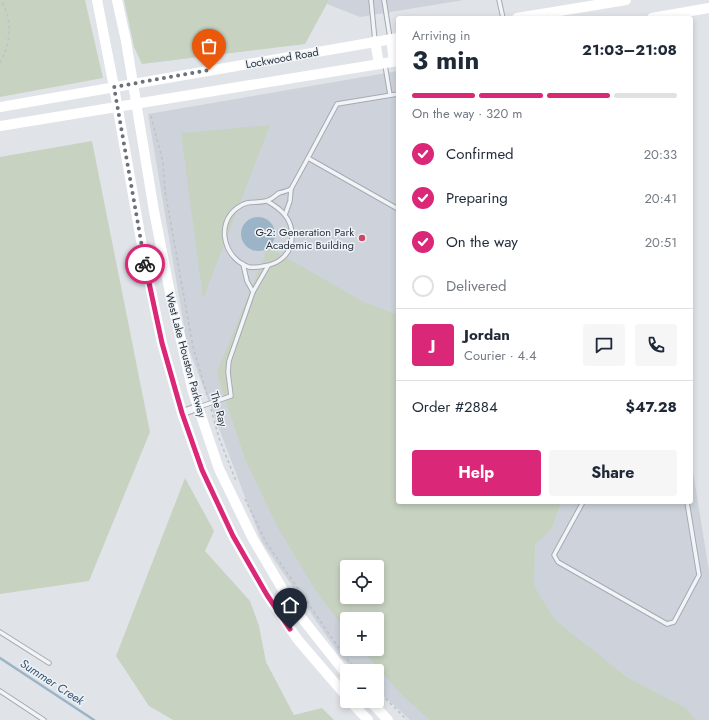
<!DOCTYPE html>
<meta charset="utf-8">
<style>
:root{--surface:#fff;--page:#f6f6f7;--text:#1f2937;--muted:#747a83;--line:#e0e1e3;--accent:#db2777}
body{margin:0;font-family:Jost,sans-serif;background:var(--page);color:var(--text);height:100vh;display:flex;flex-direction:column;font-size:15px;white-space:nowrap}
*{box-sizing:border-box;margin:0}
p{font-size:13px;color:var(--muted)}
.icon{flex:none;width:22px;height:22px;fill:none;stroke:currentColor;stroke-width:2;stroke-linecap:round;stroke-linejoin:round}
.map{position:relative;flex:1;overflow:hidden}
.drawer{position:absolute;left:396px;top:16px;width:297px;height:488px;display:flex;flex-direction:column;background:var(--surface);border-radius:4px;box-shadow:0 2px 6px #0003}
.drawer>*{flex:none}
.fabs{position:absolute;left:340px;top:560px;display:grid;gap:8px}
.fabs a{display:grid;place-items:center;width:44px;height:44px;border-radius:4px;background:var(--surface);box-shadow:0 2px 6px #0003;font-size:20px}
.pin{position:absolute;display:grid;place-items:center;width:34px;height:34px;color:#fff;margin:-41px -17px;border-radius:50% 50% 50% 0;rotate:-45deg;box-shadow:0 0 4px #0007}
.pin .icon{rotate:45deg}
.courier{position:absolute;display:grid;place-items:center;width:40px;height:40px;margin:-20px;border:3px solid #db2777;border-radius:50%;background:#fff;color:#222;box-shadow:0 1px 5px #0007}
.headline em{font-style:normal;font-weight:700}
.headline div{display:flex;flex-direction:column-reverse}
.headline{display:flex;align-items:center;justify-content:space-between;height:68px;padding:0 16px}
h1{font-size:26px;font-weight:700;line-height:30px}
.bar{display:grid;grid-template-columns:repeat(4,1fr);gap:6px 4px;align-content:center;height:48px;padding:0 16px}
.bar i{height:5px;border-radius:3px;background:var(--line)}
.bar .current{background:var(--accent)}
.bar p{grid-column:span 4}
.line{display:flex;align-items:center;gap:10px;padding:0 16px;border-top:1px solid var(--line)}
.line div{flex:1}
.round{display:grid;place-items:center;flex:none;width:42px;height:42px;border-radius:4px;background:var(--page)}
ol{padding:0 16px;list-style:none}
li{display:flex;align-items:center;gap:12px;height:44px}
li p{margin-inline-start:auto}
li .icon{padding:4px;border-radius:50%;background:var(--accent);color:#fff;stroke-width:4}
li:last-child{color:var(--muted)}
li i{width:22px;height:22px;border:2px solid var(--line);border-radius:50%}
.cta{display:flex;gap:8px;margin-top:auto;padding:8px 16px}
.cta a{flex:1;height:46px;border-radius:4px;background:var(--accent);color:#fff;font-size:16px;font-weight:700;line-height:46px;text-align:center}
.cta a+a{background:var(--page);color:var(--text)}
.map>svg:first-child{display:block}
.built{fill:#ced3db;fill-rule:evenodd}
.green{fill:#c7d2c1;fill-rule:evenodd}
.water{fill:#9cb4c8}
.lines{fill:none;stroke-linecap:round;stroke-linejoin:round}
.stream{stroke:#9cb4c8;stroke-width:2.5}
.service-casing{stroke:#a5abb3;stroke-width:5.5}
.minor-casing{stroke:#a5abb3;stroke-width:9}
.path{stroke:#bec2c7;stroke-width:1.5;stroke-dasharray:3 3;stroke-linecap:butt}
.service{stroke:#f3f4f7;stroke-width:3.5}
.minor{stroke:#f3f4f7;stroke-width:7}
.secondary{stroke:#fff;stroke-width:10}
.done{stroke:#69717b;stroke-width:4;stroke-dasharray:0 7.2}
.route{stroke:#db2777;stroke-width:5}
.poi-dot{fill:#cc4763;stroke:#eff3f6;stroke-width:1.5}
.labels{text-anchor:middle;stroke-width:3;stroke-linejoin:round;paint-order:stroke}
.street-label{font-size:11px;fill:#293340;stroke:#eff3f6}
.poi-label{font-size:11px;fill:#293340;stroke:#eff3f6;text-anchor:end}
.water-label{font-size:12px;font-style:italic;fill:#345473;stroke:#eff3f6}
</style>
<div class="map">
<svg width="709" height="720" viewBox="0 0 709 720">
<rect width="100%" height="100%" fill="#e0e4e9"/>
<g class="built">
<path d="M329,0H464L360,17L327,4Z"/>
<path d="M398,71V502H691V459L709,571V720H410L377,690V671H356L341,657L262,542L187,344L148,114ZM347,567H377V597H347ZM347,619H377V649H347Z"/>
</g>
<g class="green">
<path d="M0,0H85L103,78L0,97Z"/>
<path d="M124,0H329L305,44L142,64L134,47Z"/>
<path d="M270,125L203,299L181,133Z"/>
<path d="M92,141L150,432L89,581L0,594V157Z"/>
<path d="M268,247L364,302L398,315V502H561L551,530L535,544L534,586L555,620L628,678L686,708L696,720H430L403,696L361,649H377V619H347V632L316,591L277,526L245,459L220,384L217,372ZM347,567H377V597H347Z"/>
<path d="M185,478L214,531L205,551L250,601L259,626L266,662L294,715L322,708L334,720H173L149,706L116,656Z"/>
</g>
<circle class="water" cx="258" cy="234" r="17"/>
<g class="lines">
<path class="stream" d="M0,658L94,720"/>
<g class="service-casing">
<g id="service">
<path d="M371,0L375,41"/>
<path d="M384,0L390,38"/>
<path d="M499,0L503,18"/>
<path d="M385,65L390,95"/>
<path d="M398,94L337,104L308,158L398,209"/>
<path d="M267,201C281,209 292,218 292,236C292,253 280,264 264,266C259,267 254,268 249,267C224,259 215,224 237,208C249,199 254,204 266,201C271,200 275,196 279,193C283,192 287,191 291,189"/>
<path d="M285,215L290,201L291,189L308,158"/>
<path d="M243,264L247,281L253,292"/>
<path d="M199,407L231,396L228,372L229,361L253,292L268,266"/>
<path d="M583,502L554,555L558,562L667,624L674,622L699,575L687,502"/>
<path d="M0,632L49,663"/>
<path d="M0,691L44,720"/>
</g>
</g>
<g class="minor-casing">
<path id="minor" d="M182,413L198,407"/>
</g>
<g class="path">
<path d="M0,63C11,42 13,21 1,0"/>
<path d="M151,116L163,162L165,191L193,347L208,398"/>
<path d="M211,409L219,438L236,481"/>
<path d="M245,499L266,542L343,654"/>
<path d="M347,659L359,671"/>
<path d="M377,690L407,720"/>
</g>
<use href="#service" class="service"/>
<use href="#minor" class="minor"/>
<g class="secondary">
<path d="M97,0L114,87L144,257L162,343L182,413L202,470L233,536L267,595L298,640L347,697"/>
<path d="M117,0L126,41L154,211L171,298L193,392L219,469L253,539L293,607L347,675"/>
<path d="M517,18L626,0"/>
<path d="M652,18L709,8"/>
<path d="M391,39L394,61"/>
<path d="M375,41L379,64"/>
<path d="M0,107L398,38"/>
<path d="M0,126L398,61"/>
<path d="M350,701L368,720"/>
<path d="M370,701L388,720"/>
</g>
</g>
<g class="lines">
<path class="done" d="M145,264L114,87L209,70"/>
<path class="route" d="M145,264L162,343L182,413L202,470L233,536L267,595L290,629"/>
</g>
<circle class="poi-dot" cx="362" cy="238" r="4"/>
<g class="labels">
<g class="street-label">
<text transform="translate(282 58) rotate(-10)" y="4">Lockwood Road</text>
<text transform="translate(186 355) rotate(75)" y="4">West Lake Houston Parkway</text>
<text transform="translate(219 409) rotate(74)" y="4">The Ray</text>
</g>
<g class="poi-label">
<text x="354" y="236">G-2: Generation Park<tspan x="354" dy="13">Academic Building</tspan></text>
</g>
<g class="water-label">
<text transform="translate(52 682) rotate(33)" y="4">Summer Creek</text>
</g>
</g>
</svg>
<div class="fabs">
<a><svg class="icon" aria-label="locate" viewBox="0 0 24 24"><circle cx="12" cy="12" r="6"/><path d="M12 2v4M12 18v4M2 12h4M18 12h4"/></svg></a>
<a>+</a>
<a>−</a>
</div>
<div class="pin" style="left:209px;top:70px;background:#ea580c"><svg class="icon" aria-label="bag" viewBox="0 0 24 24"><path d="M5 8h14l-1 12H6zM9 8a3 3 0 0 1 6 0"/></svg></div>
<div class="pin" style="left:290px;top:629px;background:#1f2937"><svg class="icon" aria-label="home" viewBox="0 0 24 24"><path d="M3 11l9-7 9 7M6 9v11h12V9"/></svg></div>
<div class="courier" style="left:145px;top:264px"><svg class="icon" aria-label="bike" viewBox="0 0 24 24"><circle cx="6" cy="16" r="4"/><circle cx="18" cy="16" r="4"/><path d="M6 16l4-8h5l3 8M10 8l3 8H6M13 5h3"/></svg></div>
<section class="drawer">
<div class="headline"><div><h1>3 min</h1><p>Arriving in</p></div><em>21:03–21:08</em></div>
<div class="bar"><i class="current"></i><i class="current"></i><i class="current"></i><i></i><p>On the way · 320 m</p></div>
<ol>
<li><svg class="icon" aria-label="check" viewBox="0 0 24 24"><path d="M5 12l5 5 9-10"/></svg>Confirmed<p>20:33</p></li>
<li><svg class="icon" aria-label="check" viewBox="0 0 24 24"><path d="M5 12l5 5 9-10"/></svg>Preparing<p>20:41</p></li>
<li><svg class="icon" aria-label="check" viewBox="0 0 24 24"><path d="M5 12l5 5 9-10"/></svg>On the way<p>20:51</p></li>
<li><i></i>Delivered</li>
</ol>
<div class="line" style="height:72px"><b class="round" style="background:var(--accent);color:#fff">J</b><div><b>Jordan</b><p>Courier · 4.4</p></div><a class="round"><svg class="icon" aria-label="chat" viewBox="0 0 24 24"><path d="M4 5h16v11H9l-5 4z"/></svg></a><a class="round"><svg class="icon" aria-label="phone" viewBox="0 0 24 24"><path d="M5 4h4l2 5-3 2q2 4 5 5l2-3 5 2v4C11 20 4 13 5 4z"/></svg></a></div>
<div class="line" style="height:52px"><div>Order #2884</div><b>$47.28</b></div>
<div class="cta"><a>Help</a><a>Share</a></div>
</section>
</div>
